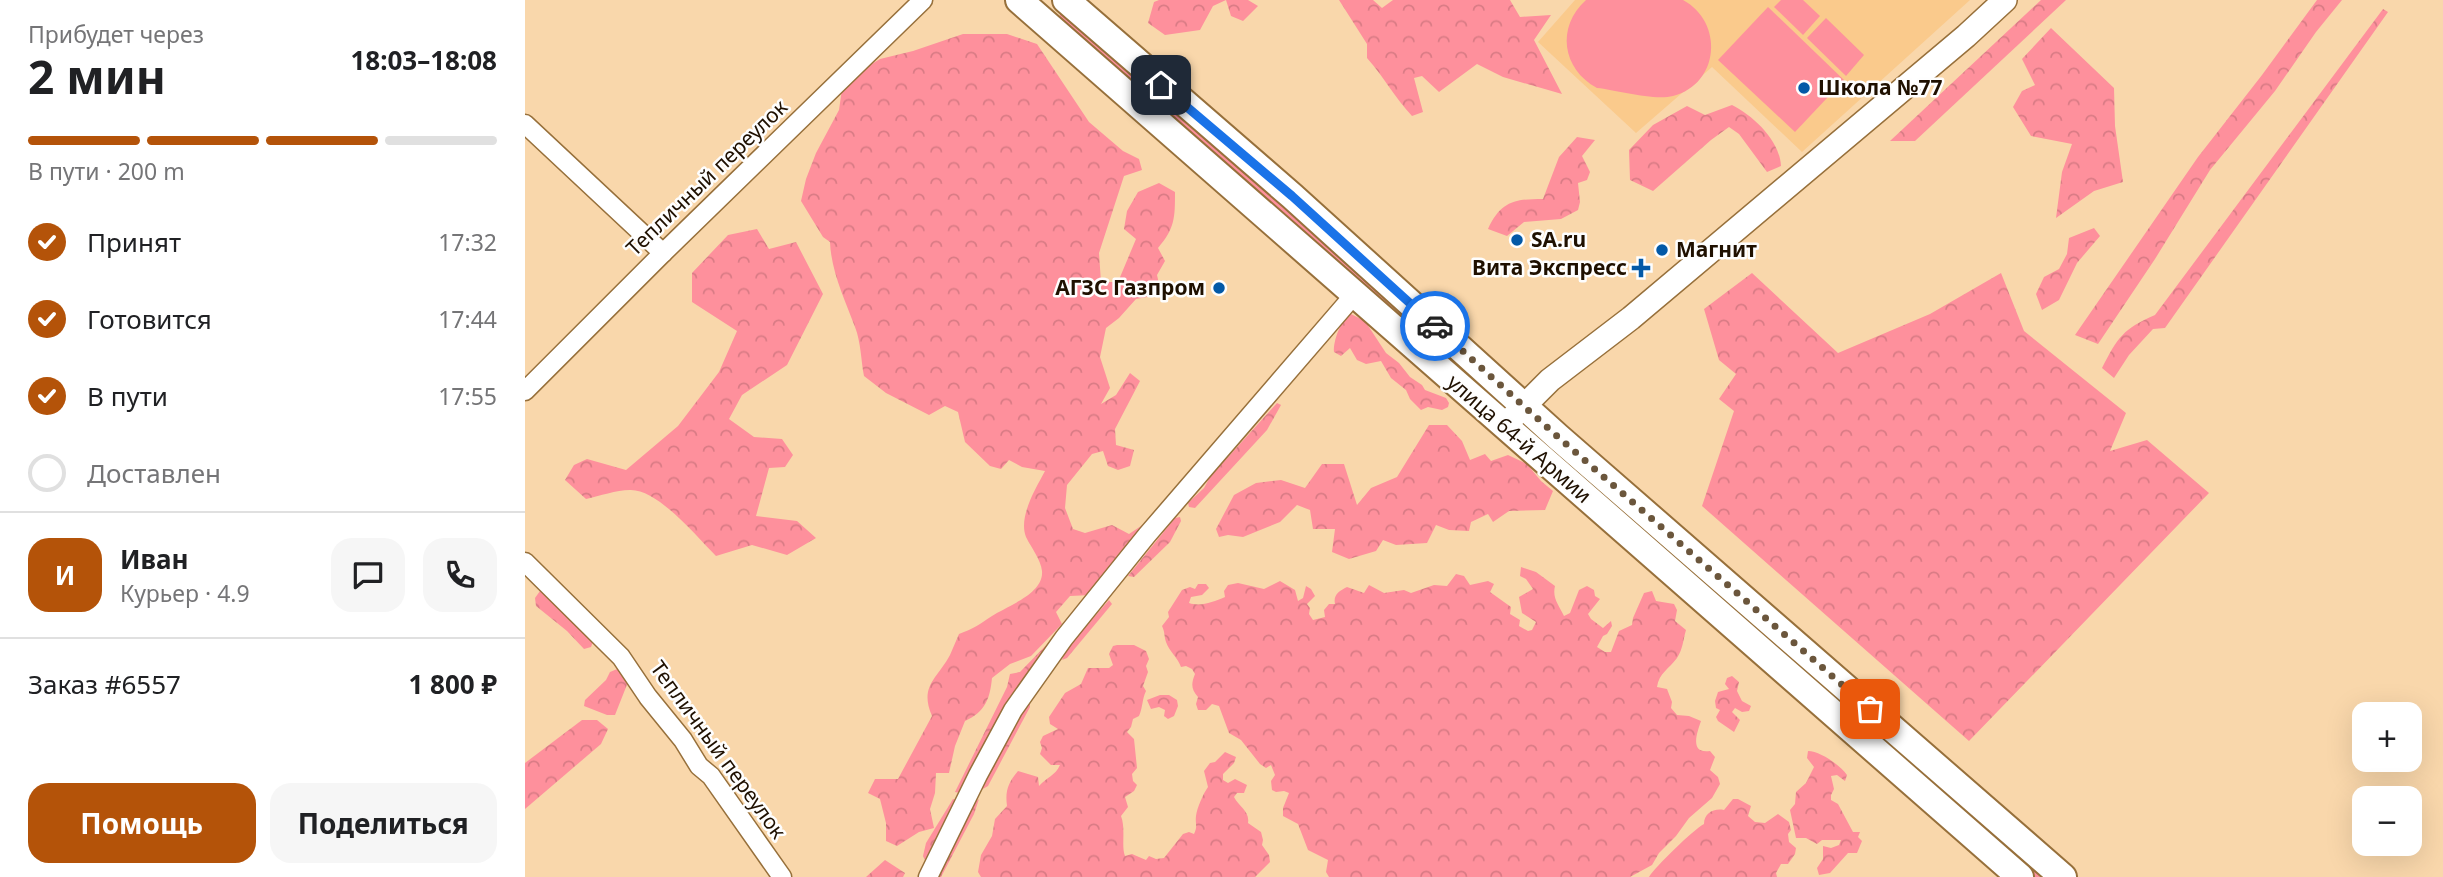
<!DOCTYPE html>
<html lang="ru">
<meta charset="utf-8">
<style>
:root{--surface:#fff;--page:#f6f6f6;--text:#202124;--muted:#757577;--line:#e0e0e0;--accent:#b45309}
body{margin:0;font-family:"Noto Sans",sans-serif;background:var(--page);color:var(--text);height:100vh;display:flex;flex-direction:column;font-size:26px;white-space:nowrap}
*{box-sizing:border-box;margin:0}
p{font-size:23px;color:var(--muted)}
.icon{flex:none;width:38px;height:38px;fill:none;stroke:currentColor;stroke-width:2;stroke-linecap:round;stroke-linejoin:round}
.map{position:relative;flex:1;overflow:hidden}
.panel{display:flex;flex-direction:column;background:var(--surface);width:525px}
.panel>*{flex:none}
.fabs{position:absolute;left:1827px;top:702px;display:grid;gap:14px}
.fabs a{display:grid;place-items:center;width:70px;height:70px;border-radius:14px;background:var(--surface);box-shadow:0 7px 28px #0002;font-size:35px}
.pin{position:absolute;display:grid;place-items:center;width:60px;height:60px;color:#fff;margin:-30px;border-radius:14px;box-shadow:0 4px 10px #0006}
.courier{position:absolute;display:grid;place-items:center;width:70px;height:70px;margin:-35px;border:5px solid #1a73e8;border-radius:50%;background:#fff;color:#222;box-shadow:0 2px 9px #0007}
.headline em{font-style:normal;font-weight:700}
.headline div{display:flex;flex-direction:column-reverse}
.headline{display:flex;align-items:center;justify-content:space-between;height:119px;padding:0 28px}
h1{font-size:46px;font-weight:700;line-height:52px}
.bar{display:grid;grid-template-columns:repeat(4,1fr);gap:10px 7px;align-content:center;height:84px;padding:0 28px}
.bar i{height:9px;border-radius:5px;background:var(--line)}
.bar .current{background:var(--accent)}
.bar p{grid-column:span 4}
.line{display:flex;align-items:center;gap:18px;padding:0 28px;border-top:2px solid var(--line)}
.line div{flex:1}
.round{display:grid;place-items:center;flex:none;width:74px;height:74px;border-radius:21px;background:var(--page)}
ol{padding:0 28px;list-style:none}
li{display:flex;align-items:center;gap:21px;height:77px}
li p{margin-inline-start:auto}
li .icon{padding:7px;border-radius:50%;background:var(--accent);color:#fff;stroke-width:4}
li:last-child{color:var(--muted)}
li i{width:38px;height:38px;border:4px solid var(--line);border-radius:50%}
.button{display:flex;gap:14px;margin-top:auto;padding:14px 28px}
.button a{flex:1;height:80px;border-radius:21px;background:var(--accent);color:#fff;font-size:28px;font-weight:700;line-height:80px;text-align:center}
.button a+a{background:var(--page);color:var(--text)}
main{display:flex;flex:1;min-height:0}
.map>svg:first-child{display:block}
.built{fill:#faca8c}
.green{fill:#fe909c}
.forest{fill:url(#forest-crowns)}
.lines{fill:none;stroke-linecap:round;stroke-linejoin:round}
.minor-casing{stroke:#97703b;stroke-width:21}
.major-casing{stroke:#97703b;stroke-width:26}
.highway-casing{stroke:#97703b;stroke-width:30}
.minor{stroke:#fff;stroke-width:18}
.major{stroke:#fff;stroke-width:23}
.highway{stroke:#fff;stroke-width:26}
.done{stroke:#6b563c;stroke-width:7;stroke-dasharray:0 12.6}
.route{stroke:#1a73e8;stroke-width:9}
.poi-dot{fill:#0359a7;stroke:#fefefe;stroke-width:2.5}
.labels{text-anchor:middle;stroke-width:5;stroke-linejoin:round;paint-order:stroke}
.poi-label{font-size:21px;font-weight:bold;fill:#1f1000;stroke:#fefefe;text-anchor:start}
.street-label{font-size:21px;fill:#1f1000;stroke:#fefefe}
</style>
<main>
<section class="panel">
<div class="headline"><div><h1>2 мин</h1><p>Прибудет через</p></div><em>18:03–18:08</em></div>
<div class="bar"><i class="current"></i><i class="current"></i><i class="current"></i><i></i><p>В пути · 200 m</p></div>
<ol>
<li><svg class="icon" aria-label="check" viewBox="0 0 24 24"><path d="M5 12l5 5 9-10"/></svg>Принят<p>17:32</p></li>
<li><svg class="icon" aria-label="check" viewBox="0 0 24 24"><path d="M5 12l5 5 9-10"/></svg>Готовится<p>17:44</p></li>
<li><svg class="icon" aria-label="check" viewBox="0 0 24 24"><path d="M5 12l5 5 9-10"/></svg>В пути<p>17:55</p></li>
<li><i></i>Доставлен</li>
</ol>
<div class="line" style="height:126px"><b class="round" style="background:var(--accent);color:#fff">И</b><div><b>Иван</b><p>Курьер · 4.9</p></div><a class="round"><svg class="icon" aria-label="chat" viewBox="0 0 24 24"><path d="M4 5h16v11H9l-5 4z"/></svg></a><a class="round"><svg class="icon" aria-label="phone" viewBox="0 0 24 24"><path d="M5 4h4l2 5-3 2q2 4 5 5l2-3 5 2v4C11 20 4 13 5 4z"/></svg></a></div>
<div class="line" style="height:91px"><div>Заказ #6557</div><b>1 800 ₽</b></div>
<div class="button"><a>Помощь</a><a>Поделиться</a></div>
</section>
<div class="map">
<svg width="1918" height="877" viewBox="0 0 1918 877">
<defs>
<pattern id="forest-crowns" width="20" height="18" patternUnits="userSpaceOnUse" patternTransform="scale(1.75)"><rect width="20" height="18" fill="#fe909c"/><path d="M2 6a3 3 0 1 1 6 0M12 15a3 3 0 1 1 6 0" fill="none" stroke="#d97b85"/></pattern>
</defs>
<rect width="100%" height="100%" fill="#f9d7ab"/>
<path class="built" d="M1050,0H1445L1277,152L1187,67L1111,133L1013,42Z"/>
<g class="green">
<path d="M1061,0H1158C1199,22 1195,84 1148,96C1129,101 1092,90 1072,88C1037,69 1031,27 1061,0Z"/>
<path d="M1256,0H1278L1295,16L1278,35L1249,7Z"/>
<path d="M1243,7L1319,80L1270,132L1193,60Z"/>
<path d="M539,12L979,400L974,406L534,19L535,14Z"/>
<path d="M1301,18L1339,55L1321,76L1282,38Z"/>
<path d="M997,421L1520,877H1507L1000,426Z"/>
</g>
<g class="forest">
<path d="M634,0H723L733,6L718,21L706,16L701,0L688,6L675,30L640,35L623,23L629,2Z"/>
<path d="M814,0H848L857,8L868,0H985L995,17L1026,15L1009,40L1037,94L978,77L952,64L914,92L897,76L889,78L898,112L887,116C870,98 859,77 842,58V44Z"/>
<path d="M1516,0H1541L1390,141H1365Z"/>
<path d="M1792,0H1817L1791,32L1750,91L1685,170L1630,259L1573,344L1550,335L1673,157L1737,75Z"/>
<path d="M1858,9L1863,12L1640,328L1628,329L1604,355L1589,378L1577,368C1593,337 1598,329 1630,315Z"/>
<path d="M1526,28L1589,88L1590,126L1598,182L1569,191L1531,218L1537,172L1547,144L1506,136L1488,107L1497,91L1510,85L1497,59Z"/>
<path d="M438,34H482L512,44L564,122L598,151L614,159L617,170L599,176L574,253L576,282H593L611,239L599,229L602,211L613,192L634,183L650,192C650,218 650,228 633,248L640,261L632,275L635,288L622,297L611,299L594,318L581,328L575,357L585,388L576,404L591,395L605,373L615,381L590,429L591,445L609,450L605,466L593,470L583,466L578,451L567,454L542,485L540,508L548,529L560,533L587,525L604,534L625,520L566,595L545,596L531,612L537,624L506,656L485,664L467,678C465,699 460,712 440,721L430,746L424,773H411L410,793L405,809L409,828L394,832L372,846L361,841V823L355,799L343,793L350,779H373L407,716C394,686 412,679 425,655C428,648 431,641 434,634C448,629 455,624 467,616C482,606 519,594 517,571C516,560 506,547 501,537C493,517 511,488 520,471L497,467L484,460L476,469L465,466L440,442L433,412L420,406L404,415L361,393L339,376C336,361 336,342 330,327C320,300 306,271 305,242L298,237L276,201L281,179L291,153L314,110L317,89L332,73L355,59L388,51Z"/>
<path d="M1207,105C1229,116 1255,141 1256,166L1242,172L1214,134L1204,127L1186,140L1128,191L1105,180L1104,150L1128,125L1162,106L1180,115Z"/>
<path d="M1052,137L1070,140L1057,156L1065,172L1062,180L1053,183L1055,202L1053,210L1036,219L999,222L982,236L963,229C976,201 990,199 1018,199L1034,157Z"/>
<path d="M1569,228L1575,236L1552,263L1534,300L1517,310L1511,294L1519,277L1534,269L1542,254L1544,238Z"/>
<path d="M232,229L244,249L271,242L298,294L262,365L217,395L204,419L229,437L257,439L268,455L260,467L244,468L231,516L272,521L291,538L262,555L227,545L191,556C172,537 133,489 105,490C91,490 75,496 61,499L40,480L49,465L62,459L101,470L153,426L194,372L212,331L167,302V273L203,235Z"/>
<path d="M1227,273L1313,353L1405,314L1476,273L1499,331L1601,413L1585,451L1622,440L1684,493L1444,741L1177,506L1209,411L1194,399L1211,374L1194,360L1179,309Z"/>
<path d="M826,314L840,321L861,353L874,363L885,377L897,385L900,390L921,398L924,403L923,407L917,410L903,407L896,410L885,399L881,390L866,378L856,361L841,364L832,360L825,348L816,356L809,352C808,341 816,319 826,314Z"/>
<path d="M752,403L756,405L742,430L670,508L664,507L663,503L679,488L685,477Z"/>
<path d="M904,425H922L937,441L945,460L960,454L966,461L983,455L1002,464L1016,481L1028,491L1020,510L984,511L968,522L963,514L946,522L944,531L924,530L911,525L902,543L871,545L858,540L851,551L824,559L807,552L810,529H788L785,510L772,505L755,522L718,537L703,535L694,537L691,529L709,495L731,483L756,480L780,488L797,464H819L832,505L846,488L872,477Z"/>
<path d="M655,517L656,521L645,542L609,577L603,576L650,518Z"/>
<path d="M996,567L1011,572L1030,586C1027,598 1034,605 1039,616L1045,613L1054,590L1062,586L1069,590L1070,596L1075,599L1063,614L1066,619L1078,628L1086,621L1087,626L1082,634L1078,636L1072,647L1080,652H1086L1094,631L1107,625L1108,618L1119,593L1127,591L1131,601L1149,604L1152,610L1150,621L1161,630C1158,640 1158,649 1152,658C1144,669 1134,673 1132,687L1142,689L1147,702L1146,708L1152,715L1164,716L1176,721C1172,733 1164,754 1185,751L1190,757L1185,770L1193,777L1195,784L1187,798L1164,818L1151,836L1134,853L1127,865L1105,877H804L801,872L803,860L783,850L773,824L758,816V808L764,793L759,791L751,792L747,790L746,781L750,775L746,765L741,768L735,764L716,740L704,733L694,706L687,704L681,710H673L671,704L673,697C666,689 666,684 670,674L667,669L661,666L656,667C653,658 644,651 641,642C639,636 640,632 637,626L644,617L643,612L657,590L665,587L670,589L673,584H681L684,588L677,595L666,597L664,603C676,607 688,602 700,597L699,591L703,585L713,583L739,589L755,581L770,590L773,601L778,598L781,586L786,589L790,596L782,604L785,608L784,614L788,620L800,617L799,610L804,604H810C808,595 814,591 822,587L839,593L844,585L859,593L879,590L886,593L909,585L922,586L931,574L939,576L945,585L963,581L969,584L965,592L986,607L985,614L995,620L994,626L1003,631L1007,630L1011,622L997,613L994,597L1008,589L1001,579L995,576Z"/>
<path d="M15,591L23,593L69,639L66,647L59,649L42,631L11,606L10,598Z"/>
<path d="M584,600L587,604L542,658L537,660L542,648Z"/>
<path d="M530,636L436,793L430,792L482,687L485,674L495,672Z"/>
<path d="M592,645H609L621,651L624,659L621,666L623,672L618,686L621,691C617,699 618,707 614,716L608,719L606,727L602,732L609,739L612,768L607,774L608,781L612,785L609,791L600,797L603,807L596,816C601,829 596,847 600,856L607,854L621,860L624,856L631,859L639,858L658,834L664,832L669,834C673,826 670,824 671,816C672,808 678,794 683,787L679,771L685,763L690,762L700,752L711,757L709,763L698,774V780L703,783L710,779L722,785L719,793H712L709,797C714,807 725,811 723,823L736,832L738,840L737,845L744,855L745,862L730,877H456L453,872L456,855L467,836L470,819L482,806C480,791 483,783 493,771L513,777L514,786C522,777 530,776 535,765H526L515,754L517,748L515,742L518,736L533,729L525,724L524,717L540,693L556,684L563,668H584L588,665L584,654L588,646Z"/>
<path d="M97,667L105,677L90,715H82L59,706L60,700L81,680L85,672Z"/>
<path d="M1207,676L1214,682L1212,691L1217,701L1226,706L1224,711L1217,712L1210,708L1207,712L1215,720L1209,732L1193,721L1191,717L1195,710L1191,708L1190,701L1193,692L1204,689L1200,684L1202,678Z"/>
<path d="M635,695H644L652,700L653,706L649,716L643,719L639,716L640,710L634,707L626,709L622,700Z"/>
<path d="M505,700V707L463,786L456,790L481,736Z"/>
<path d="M57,720H72L83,729L76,744L0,809V763Z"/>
<path d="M1283,751C1295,751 1315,765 1322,775L1320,781L1312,775L1306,776L1309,789L1306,795V800L1313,804L1328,832H1335L1333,837L1337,841L1332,853H1323L1305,873L1294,875L1292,868L1298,859V846L1306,848L1314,845L1316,840H1297L1292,844L1281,838H1271L1265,810L1270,804L1271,792L1281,783L1289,767L1282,758Z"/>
<path d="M428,799L432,800L401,862L398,856L401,843Z"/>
<path d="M454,799L449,814L416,877H409L449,803Z"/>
<path d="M1208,799H1213L1226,806L1223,816L1230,822L1240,823L1253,814L1264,822L1266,830L1263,834L1264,842L1271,848L1270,854L1263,864H1256L1251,873L1252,877H1124C1130,867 1169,829 1179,824C1179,813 1189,808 1199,810Z"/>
<path d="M360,860L380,873L378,877H341Z"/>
</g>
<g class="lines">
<g class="minor-casing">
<g id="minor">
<path d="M0,124L138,253"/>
<path d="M0,391L138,253L398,0"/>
<path d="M0,562L96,657L123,697L158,740L174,766L186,776L257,877"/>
<path d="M403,877L453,775L488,710L539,638L622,535L829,295"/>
</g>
</g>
<g class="major-casing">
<path id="major" d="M986,419L1025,380L1106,318L1441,36L1480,0"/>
</g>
<g class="highway-casing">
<g id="highway">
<path d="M494,0L1495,877"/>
<path d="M541,0L767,196L1033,437L1538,877"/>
</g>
</g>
<use href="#minor" class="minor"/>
<use href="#major" class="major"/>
<use href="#highway" class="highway"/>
</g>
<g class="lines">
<path class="done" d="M910,326L1033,437L1345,709"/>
<path class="route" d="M636,85L767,196L910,326"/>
</g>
<g class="poi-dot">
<circle cx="1279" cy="88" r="7"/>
<circle cx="992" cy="240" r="7"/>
<circle cx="1137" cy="250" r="7"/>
<path d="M1112.5 257.5h7v7h7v7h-7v7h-7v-7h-7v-7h7z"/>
<circle cx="694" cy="288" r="7"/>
</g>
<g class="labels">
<g class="poi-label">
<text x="1293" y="95">Школа №77</text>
<text x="1006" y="247">SA.ru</text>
<text x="1151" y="257">Магнит</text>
<text x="1102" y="275" text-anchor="end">Вита Экспресс</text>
<text x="680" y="295" text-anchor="end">АГЗС Газпром</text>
</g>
<g class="street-label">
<text transform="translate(182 178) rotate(-44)" y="7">Тепличный переулок</text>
<text transform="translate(994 439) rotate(41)" y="7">улица 64-й Армии</text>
<text transform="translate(193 750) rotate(54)" y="7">Тепличный переулок</text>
</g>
</g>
</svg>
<div class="fabs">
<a>+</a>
<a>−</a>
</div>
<div class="pin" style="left:1345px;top:709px;background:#ea580c"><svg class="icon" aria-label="bag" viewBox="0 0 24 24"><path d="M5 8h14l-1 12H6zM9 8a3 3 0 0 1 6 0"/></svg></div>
<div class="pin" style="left:636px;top:85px;background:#1f2937"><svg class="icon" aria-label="home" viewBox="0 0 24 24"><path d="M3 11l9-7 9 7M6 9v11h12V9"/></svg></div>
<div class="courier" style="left:910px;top:326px"><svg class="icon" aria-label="car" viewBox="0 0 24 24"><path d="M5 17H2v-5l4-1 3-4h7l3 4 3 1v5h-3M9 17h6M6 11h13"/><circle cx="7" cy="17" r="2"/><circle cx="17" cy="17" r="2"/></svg></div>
</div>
</main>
